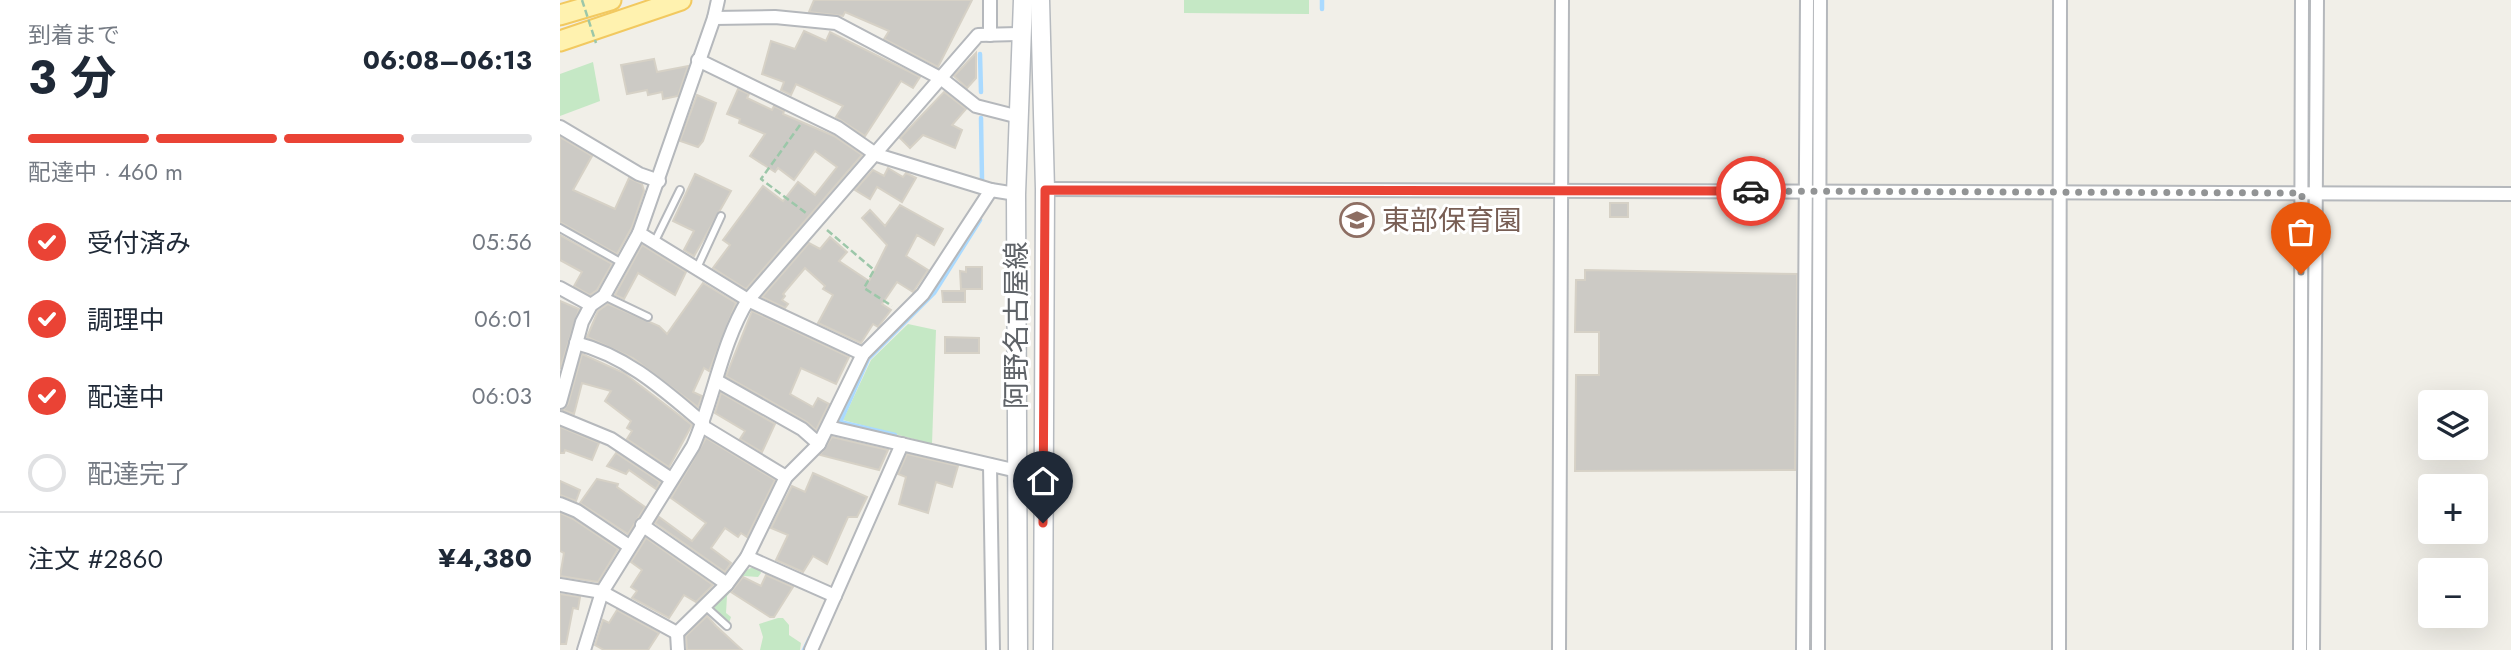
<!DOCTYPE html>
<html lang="ja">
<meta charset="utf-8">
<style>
:root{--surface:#fff;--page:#f6f6f7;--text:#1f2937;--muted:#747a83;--line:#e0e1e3;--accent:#ea4335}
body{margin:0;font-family:Jost,"Noto Sans JP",sans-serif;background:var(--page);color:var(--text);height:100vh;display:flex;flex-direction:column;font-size:26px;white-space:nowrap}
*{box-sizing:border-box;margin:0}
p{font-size:23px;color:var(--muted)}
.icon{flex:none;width:38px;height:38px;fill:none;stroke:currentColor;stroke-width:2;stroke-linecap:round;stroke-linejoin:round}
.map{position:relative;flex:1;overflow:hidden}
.drawer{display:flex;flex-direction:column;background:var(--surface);width:560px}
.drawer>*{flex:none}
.fabs{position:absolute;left:1858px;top:390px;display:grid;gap:14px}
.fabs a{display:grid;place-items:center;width:70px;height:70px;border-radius:7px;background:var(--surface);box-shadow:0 7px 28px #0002;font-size:35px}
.pin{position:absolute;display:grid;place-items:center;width:60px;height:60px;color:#fff;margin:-72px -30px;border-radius:50% 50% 50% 0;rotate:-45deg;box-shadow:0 0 7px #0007}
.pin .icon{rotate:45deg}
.courier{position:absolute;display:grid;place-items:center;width:70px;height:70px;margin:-35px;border:5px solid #ea4335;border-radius:50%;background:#fff;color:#222;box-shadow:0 2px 9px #0007}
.summary em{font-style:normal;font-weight:700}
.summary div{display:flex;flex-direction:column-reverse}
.summary{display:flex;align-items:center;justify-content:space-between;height:119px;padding:0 28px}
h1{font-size:46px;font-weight:700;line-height:52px}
.bar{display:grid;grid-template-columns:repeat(4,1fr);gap:10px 7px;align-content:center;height:84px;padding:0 28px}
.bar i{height:9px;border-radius:5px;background:var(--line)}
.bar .active{background:var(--accent)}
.bar p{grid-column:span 4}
.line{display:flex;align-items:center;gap:18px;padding:0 28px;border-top:2px solid var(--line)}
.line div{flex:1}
ol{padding:0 28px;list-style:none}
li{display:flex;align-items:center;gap:21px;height:77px}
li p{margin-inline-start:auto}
li .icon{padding:7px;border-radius:50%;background:var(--accent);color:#fff;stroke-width:4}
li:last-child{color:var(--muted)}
li i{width:38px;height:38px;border:4px solid var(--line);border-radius:50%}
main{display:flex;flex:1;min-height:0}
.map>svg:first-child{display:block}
.green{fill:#c5e8c5}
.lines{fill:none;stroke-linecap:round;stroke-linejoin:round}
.stream{stroke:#aadaff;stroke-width:4.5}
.building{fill:#cccac5;stroke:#d6d1c6;stroke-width:2}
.lane-casing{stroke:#b5b8bc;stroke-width:10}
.street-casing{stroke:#b5b8bc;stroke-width:16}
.secondary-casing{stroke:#b6babf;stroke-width:21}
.primary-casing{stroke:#f2c960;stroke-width:23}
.path{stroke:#9cc7a9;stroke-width:2.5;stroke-dasharray:7 3.5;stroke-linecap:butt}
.lane{stroke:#fff;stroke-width:6}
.street{stroke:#fff;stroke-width:12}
.secondary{stroke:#fff;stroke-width:18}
.primary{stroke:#fff2af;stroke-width:19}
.path-bridge{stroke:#9cc7a9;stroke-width:2.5;stroke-dasharray:7 3.5;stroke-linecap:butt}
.done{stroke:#929495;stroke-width:7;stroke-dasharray:0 12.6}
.route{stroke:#ea4335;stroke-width:9}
.labels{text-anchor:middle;stroke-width:6;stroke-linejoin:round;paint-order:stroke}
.education-label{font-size:28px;fill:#785e54;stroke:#fff;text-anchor:start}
.street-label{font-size:28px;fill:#5f6368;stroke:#fff}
</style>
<main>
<section class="drawer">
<div class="summary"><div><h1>3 分</h1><p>到着まで</p></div><em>06:08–06:13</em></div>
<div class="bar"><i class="active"></i><i class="active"></i><i class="active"></i><i></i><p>配達中 · 460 m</p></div>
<ol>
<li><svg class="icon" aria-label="check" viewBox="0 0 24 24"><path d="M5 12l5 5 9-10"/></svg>受付済み<p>05:56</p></li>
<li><svg class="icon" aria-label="check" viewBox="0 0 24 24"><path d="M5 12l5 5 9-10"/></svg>調理中<p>06:01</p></li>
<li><svg class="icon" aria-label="check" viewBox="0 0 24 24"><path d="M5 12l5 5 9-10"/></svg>配達中<p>06:03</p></li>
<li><i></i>配達完了</li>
</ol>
<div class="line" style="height:91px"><div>注文 #2860</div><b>¥4,380</b></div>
</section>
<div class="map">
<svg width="1951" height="650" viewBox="0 0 1951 650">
<rect width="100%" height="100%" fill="#f1efe8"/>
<g class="green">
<path d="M624,0H749V14L624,13Z"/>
<path d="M33,62L40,101L0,116V74Z"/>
<path d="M348,324L376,330L372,444L283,420L311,360Z"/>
<path d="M191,568H199L201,573L198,577L184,576L167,596L166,613L171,617L169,623L153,609L182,572Z"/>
<path d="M218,618H223L229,625V635L241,643L240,650H200L203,637L199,624Z"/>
</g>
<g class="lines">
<g class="stream">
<path d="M762,9V0"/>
<path d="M420,54L421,92"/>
<path d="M1748,73V0"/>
<path d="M421,118L422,180"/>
<path d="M1253,180L1254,0"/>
<path d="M335,435L280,422L308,359L374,293L420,220"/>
<path d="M244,650L250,638"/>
<path d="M1251,650L1253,202"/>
</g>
</g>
<g class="building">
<path d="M254,0H412L378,67L324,39L329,31L285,12L283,16L249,12Z"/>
<path d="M244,31L266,41L270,32L360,77L353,88L341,81L305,136L276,117L283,106L236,84L231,95L221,90L224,82L202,74L211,41L235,49Z"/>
<path d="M416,53V78L407,88L394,76Z"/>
<path d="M94,59L97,72L128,66L118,96L103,99L102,92L88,95L87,90L67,94L61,65Z"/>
<path d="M178,89L189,94L187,98L212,110L214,106L224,111L223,114L274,136L302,155L186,289L153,268L170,245L163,240L203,186L223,201L238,182L255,195L277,167L255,151L234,180L218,168L215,172L190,156L205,134L179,123L180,119L167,114Z"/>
<path d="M384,92L406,109L392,125L402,130L395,148L363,135L350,148L340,138Z"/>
<path d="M137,95L156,103L143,141L138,147L120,141Z"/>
<path d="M0,137L32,156L13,190L55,209L69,178L82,184L84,191L72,227L57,254L0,222Z"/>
<path d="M328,168L343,177L346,173L356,178L342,202L317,187L310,199L295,190L313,170L324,176Z"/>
<path d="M135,174L171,191L134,256L124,250L134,231L113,221Z"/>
<rect x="1050" y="203" width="18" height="14"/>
<path d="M340,205L383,229L374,245L357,235L346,256L368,270L353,292L337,282L322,304L331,310L318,327L313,324L301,343L258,323L273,295L263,289L265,286L245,268L223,294L225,296L222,300L228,304L225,308L202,297L249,243L260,249L270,237L287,252L279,261L309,281L327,245L302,218L310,210L325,226Z"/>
<path d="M0,235L52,264L37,290L30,295L14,286L22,272L0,260Z"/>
<path d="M82,245L126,272L115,295L78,273L64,299L55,295Z"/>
<path d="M406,267H422V289H401L400,271L406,272Z"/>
<path d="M1025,270L1237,274L1235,470L1015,471L1016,375H1039V332H1015L1016,280H1025Z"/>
<path d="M143,283L176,303L149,371L144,368L133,392L142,396L138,407L73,358L27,337L38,311L48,304L99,326L107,334Z"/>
<path d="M382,291H405V302H383Z"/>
<path d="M0,301L19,309L0,369Z"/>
<path d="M192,311L289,357L276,384L241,368L230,394L253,407L258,398L269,404L256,430L247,422L166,376Z"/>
<path d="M385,337L419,338V353H385Z"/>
<path d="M22,354L64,373L132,425L109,467L67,439L72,431L67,428L71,421L45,401L51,391L22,383L14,414L3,410L8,404Z"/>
<path d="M161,393L215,424L202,452L180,439L185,431L155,413Z"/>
<path d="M0,427L39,443L32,460L5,450L4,453H0Z"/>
<path d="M272,437L328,450L319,470L260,455Z"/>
<path d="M146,438L215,480L187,537L181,533L178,537L165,528L151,548L171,563L165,572L95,523L99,517L132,541L146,523L111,498Z"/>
<path d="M56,453L100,482L96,489L69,470L66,474L47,466Z"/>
<path d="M347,454L398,466L392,487L376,482L368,513L339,504L346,477L338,474Z"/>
<path d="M253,473L307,497L297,517H288L267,564L253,556L243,572L216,560L228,535L211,528L232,486L245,492Z"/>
<path d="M37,479L58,484L57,487L85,507L68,534L20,503Z"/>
<path d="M0,481L20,490L16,501L0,495Z"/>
<path d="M0,513L13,519L58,549L38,582L0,576L4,553L0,551Z"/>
<path d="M86,538L153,585L136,602L124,595L109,618L72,598L77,591L71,587L82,570L71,562Z"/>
<path d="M206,575L233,587L214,617H210L171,592L183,577L201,586Z"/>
<path d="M0,594L20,597L18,609L13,608L6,644H0Z"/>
<path d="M57,610L99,633L88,650H44L35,645L43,620L49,623Z"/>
<path d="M147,616L156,626L182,650H127L126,636Z"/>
</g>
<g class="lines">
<g class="lane-casing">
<g id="lane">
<path d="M0,228L62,263"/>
<path d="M94,243L120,190"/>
<path d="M137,268L161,216"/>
<path d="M44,296L88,317"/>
<path d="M146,607L167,626"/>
</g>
</g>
<g class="street-casing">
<g id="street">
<path d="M158,0L154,18L79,233L188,300L303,354"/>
<path d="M154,18L215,17L276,23L382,79L416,106L459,117"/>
<path d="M430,35V0"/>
<path d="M138,60L278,128L317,155L431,190L456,194"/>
<path d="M0,127L79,174L99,181"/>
<path d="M485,189L1951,194"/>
<path d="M0,288L31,305"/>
<path d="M16,343C67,356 104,390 143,423"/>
<path d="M157,381L242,429L259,444"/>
<path d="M0,402L22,322L31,305L44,296L79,233"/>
<path d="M0,418L51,439L111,479"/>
<path d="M142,426L226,477"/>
<path d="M268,427L457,471"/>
<path d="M430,465L433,650"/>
<path d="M0,504L17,511L69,546"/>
<path d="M82,525L167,584"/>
<path d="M187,557L275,596"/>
<path d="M0,585L42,592L117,633L167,584L187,557L226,477L259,444L303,354L363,294L431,190"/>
<path d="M117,633L118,650"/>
<path d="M24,650L42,592L133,446C154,399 161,344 188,300L418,35L462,34"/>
<path d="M251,650L342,444"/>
<path d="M999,650L1002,0"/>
<path d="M1243,650L1247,0"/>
<path d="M1258,650L1260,0"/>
<path d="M1499,650L1500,0"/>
<path d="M1740,650L1742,0"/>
<path d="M1753,650L1757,0"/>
</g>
</g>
<g class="secondary-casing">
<g id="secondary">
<path d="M480,0L485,189L483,650"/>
<path d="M458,650L456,194L463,0"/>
</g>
</g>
<g class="primary-casing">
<g id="primary">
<path d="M0,15L51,0"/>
<path d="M0,41L121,0"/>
</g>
</g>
<g class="path">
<path d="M240,125L201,179L246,213"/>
<path d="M267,230L314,270L304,288L332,306"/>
</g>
<use href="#lane" class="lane"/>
<use href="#street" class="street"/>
<use href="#secondary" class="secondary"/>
<use href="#primary" class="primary"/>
<path class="path-bridge" d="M22,0L36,43"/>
</g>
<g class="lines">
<path class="done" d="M1191,191L1742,193L1741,274"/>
<path class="route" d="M483,523L485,190L1191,191"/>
</g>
<defs>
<g id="school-ring" transform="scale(1.75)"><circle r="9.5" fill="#fff" stroke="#8d6e63" stroke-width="1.5"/><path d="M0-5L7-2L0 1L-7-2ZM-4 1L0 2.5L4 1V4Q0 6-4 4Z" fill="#8d6e63"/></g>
</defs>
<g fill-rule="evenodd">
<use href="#school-ring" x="797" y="220"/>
</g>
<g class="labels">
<g class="education-label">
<text x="822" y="230">東部保育園</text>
</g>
<g class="street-label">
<text transform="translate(456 325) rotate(-90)" y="10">阿野名古屋線</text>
</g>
</g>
</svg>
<div class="fabs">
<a><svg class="icon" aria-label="layers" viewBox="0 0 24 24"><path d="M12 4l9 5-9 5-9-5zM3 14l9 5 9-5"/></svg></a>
<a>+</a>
<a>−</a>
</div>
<div class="pin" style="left:1741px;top:274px;background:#ea580c"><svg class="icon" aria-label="bag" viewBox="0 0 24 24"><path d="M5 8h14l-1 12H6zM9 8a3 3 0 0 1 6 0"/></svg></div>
<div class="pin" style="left:483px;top:523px;background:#1f2937"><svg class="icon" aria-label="home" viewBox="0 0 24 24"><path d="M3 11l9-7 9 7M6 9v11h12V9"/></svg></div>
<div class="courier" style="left:1191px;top:191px"><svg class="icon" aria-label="car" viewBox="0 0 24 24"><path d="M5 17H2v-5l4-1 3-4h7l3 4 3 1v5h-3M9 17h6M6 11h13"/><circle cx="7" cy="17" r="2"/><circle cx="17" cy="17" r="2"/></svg></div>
</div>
</main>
